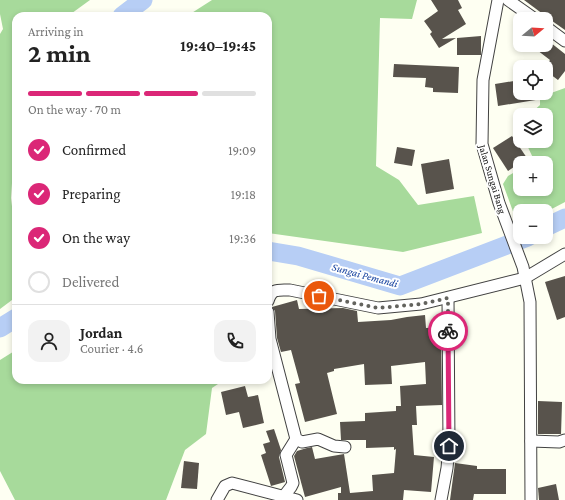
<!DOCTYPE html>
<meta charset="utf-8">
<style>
:root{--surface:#fff;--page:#f2f2f2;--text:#222;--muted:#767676;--line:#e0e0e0;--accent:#db2777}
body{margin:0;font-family:"Crimson Pro",serif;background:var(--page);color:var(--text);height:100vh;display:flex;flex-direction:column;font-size:15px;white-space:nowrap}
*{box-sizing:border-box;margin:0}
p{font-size:13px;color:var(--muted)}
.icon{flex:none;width:22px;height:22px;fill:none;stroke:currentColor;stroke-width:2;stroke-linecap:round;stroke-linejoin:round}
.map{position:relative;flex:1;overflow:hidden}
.side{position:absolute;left:12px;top:12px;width:260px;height:372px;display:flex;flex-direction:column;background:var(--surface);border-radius:12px;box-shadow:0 2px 6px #0003}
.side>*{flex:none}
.needle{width:26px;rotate:72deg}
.buttons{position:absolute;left:513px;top:12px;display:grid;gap:8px}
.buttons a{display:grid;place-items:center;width:40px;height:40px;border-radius:8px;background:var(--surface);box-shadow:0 2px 6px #0003;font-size:20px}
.pin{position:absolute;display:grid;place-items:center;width:34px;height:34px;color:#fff;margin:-17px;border:2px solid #fff;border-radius:50%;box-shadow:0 1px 4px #0007}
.courier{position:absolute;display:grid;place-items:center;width:40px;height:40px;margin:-20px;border:3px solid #db2777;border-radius:50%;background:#fff;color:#222;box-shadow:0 1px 5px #0007}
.overview em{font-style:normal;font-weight:700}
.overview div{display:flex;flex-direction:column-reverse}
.overview{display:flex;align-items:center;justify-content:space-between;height:68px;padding:0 16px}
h1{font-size:26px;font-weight:700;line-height:30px}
.bar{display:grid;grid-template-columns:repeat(4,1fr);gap:6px 4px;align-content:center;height:48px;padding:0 16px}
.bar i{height:5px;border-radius:3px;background:var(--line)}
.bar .on{background:var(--accent)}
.bar p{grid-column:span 4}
.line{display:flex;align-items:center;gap:10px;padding:0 16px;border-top:1px solid var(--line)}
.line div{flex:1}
.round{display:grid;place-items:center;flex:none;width:42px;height:42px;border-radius:12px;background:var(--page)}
ol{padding:0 16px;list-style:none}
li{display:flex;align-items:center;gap:12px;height:44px}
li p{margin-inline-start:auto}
li .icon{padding:4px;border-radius:50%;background:var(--accent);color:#fff;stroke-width:4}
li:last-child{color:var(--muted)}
li i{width:22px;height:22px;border:2px solid var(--line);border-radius:50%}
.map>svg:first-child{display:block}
.forest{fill:#a7da9b}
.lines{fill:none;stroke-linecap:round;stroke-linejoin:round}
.river{stroke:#b7cef5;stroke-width:19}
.building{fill:#58534c}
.minor-casing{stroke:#424242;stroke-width:13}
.minor{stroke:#fff;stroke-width:11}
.done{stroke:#63635e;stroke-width:4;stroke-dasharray:0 7.2}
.route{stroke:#db2777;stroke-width:5}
.labels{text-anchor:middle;stroke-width:4;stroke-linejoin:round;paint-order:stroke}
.street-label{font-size:10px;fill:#0f0f0f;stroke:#fff}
.water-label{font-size:11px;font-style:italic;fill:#1944a0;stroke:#fff}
</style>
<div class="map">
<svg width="565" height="500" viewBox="0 0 565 500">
<rect width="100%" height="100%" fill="#fefff2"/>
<g class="forest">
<path d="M0,0H90L68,16H16V148L14,153L11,198L16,240V297L0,309V34L3,29L0,14Z"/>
<path d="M212,0H417L412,19L380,18L376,166L399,180L418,205L474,196L482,233L403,252L268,233V16H187Z"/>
<path d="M565,88V202L546,212V211H520V227L519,228L503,184L508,176L520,169V189H546V163H529L534,160L525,141H546V115H529L540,105V97Z"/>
<path d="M16,350V380H224L212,388L206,434L185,450L166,500H15L0,471V360Z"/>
</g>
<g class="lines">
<g class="river">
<path d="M122,16L143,0"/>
<path d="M546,227L565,218"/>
<path d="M268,251L298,256L400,286L528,237"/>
<path d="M0,328L16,318"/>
</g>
</g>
<g class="building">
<path d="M431,0H458L462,8L458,10L466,24L442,39L456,38L439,48L430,34L432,32L424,21L438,11Z"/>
<path d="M524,0H565V30L555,23Z"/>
<path d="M481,36V55H457V38Z"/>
<path d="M546,39L565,54V71L558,80L546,71V66L550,60L537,50L541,45H546Z"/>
<path d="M394,64L459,67L458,93L433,92V88L425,87L426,78L393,77Z"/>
<path d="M520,80V93H547L548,98L498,106L495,84Z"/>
<path d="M512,136L527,158L508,171L493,148Z"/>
<path d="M397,147L415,150L412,166L394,163Z"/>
<path d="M449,159L454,189L426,194L421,164Z"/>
<path d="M565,276V317L557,320L545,282Z"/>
<path d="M297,300L299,309L343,308L357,311L358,322L391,320L407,317L425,315L426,328L441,327L442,405L416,406L417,425H412L414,455L434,457L431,492L404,490L403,500H338V493H341V487L305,497L294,456L297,451L307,448L312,447L315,459L344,454L350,493L373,491L372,475L394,473L396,449L394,450V447L366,448V440H341L340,422L365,421V413L396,411V406H401L400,386L426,384L425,362L391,366L392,384L365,385L364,364L334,369V371L327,373L337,414L305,422L295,384L300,383L291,350L281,352L277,338L275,311L272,307Z"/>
<path d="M245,386L248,397L258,395L264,423L243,428L239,412L226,415L221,392Z"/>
<path d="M538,401L562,402L561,434H538Z"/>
<path d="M274,429L281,450L279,457L285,482L271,486L261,455L266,453L263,444L270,442L266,431Z"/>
<path d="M184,461L199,463L197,489L181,488Z"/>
<path d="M455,463L477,466V469H506V494H474L473,500H450Z"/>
<path d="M556,484L559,500H539L538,488Z"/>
</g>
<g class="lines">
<g class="minor-casing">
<g id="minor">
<path d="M498,0L483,80L482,144L499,203L523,267L530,302L531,500"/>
<path d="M508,0L535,19"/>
<path d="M546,27L565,41"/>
<path d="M268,301C272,288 278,290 290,290L378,308L421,304L525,278L565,254"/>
<path d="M268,312L270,339L296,439L302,442L318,439L334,446L345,447"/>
<path d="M531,441L559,442L565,440"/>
<path d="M284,496L291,487L293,483L286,455L296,439"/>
<path d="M217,500L225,486L232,483L297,500"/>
<path d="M441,500L447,468L449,446L448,298"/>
</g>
</g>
<use href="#minor" class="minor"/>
</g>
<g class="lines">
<path class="done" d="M319,296L378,308L421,304L448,298V331"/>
<path class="route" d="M448,331L449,446"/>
</g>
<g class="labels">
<g class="street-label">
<text transform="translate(493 179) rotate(73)" y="4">Jalan Sungai Bang</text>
</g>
<g class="water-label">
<text transform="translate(365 275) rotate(15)" y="4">Sungai Pemandi</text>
</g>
</g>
</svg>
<div class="buttons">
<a><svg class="needle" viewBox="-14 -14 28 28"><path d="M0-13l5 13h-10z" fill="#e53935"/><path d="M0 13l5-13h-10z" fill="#767676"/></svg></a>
<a><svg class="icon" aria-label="locate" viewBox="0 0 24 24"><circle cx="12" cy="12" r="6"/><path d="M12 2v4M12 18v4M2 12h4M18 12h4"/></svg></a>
<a><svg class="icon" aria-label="layers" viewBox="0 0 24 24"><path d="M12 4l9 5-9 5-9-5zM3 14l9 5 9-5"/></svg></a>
<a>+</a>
<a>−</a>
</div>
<div class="pin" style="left:319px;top:296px;background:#ea580c"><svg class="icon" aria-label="bag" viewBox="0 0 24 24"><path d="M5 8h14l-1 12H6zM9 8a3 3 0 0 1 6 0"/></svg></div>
<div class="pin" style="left:449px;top:446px;background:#1f2937"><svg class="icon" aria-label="home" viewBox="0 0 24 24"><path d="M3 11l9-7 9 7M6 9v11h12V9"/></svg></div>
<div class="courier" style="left:448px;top:331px"><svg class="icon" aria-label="bike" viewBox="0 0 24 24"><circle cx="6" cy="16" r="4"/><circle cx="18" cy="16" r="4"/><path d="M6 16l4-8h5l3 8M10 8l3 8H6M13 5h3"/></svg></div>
<section class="side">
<div class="overview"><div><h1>2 min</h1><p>Arriving in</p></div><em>19:40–19:45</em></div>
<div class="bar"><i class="on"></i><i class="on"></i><i class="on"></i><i></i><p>On the way · 70 m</p></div>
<ol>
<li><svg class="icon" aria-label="check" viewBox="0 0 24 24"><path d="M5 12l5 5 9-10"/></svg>Confirmed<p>19:09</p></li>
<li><svg class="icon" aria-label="check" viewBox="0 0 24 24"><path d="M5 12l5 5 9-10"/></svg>Preparing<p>19:18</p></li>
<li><svg class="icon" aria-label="check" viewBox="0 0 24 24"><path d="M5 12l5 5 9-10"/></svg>On the way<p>19:36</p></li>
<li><i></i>Delivered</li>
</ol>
<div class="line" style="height:72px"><a class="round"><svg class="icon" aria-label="person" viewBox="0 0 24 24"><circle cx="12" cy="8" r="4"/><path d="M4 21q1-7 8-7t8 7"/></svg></a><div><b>Jordan</b><p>Courier · 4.6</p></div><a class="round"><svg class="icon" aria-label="phone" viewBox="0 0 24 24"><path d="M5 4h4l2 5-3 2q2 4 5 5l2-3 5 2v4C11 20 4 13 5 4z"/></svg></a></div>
</section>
</div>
